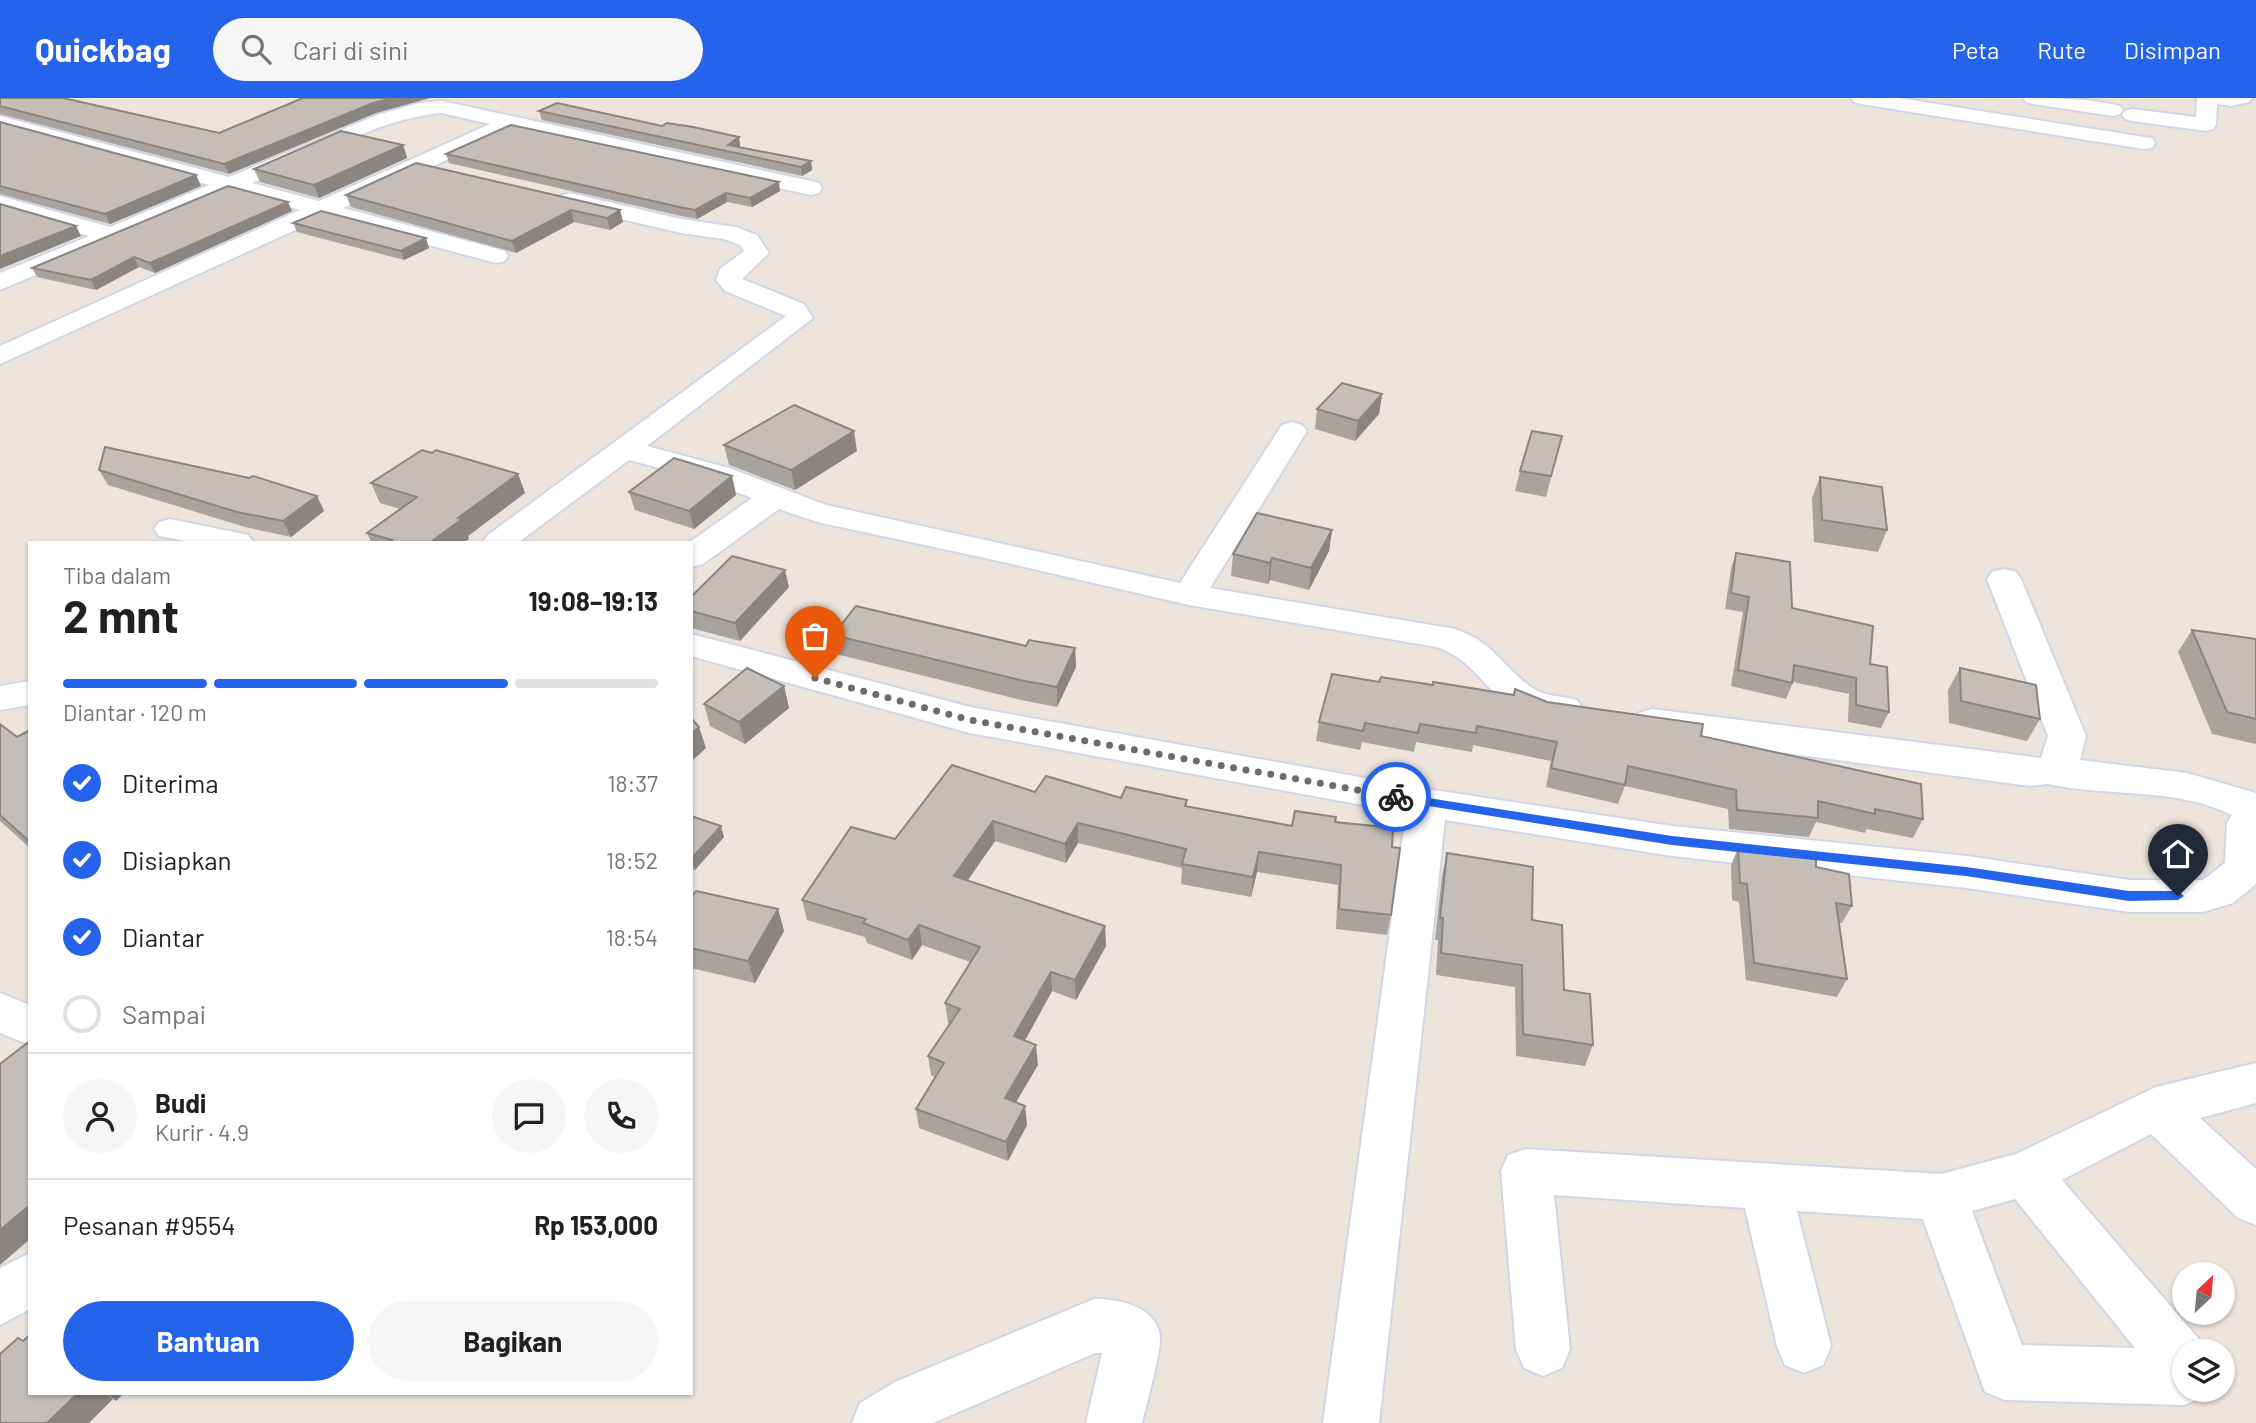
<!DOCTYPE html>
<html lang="id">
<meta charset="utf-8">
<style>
:root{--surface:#fff;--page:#f6f6f6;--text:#202124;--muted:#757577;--line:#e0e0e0;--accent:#2563eb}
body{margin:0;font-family:Barlow,sans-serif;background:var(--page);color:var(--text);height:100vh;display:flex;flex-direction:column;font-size:26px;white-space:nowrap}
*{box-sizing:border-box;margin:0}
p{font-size:23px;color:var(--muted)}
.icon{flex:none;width:38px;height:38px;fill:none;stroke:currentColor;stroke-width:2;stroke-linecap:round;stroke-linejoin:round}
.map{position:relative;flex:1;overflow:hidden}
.side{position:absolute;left:28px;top:443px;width:665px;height:854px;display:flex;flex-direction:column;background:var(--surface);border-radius:0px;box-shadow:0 2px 5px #0004}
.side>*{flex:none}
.needle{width:46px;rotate:26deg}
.tools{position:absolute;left:2172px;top:1164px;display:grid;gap:14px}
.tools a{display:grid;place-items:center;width:63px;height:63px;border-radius:50%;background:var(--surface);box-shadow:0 2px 5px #0004;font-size:35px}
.pin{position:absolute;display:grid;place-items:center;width:60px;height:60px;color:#fff;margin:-72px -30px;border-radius:50% 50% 50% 0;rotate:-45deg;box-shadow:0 0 7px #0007}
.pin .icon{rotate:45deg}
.courier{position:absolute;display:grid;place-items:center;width:70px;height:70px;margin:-35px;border:5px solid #2563eb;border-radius:50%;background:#fff;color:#222;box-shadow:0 2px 9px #0007}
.headline em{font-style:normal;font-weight:700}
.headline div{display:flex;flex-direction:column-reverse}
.headline{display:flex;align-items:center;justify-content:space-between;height:119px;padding:0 35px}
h1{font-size:46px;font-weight:700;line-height:52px}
.bar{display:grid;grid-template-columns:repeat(4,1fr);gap:10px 7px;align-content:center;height:84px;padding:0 35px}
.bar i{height:9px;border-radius:5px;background:var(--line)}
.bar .active{background:var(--accent)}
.bar p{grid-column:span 4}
.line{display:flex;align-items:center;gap:18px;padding:0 35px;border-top:2px solid var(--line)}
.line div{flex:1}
.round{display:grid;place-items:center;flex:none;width:74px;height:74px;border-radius:37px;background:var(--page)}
ol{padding:0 35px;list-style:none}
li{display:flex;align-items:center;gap:21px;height:77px}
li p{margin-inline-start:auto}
li .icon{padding:7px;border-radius:50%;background:var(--accent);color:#fff;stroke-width:4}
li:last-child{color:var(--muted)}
li i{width:38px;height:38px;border:4px solid var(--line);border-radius:50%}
.button{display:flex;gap:14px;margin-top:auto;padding:14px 35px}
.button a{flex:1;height:80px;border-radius:42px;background:var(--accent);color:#fff;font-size:28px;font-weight:700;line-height:80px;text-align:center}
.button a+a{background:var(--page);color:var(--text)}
header{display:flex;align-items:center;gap:42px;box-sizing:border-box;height:98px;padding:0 35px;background:var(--accent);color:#fff}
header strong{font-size:33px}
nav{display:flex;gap:38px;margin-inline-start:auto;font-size:24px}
.search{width:490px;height:63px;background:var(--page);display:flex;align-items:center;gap:18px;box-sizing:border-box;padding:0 24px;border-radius:38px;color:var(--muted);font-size:26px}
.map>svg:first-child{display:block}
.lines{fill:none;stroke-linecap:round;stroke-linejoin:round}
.minor-casing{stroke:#d1d6e4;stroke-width:4}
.minor{fill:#fff;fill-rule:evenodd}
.wall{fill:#a9a39e}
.shaded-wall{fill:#8a8581}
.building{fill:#c5beb8;stroke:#8a8581;stroke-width:2}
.route{fill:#2563eb}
.done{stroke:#6e6b68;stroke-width:7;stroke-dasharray:0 12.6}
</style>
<header>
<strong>Quickbag</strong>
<div class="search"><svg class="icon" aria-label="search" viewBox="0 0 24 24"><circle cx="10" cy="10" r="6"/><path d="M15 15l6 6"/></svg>Cari di sini</div>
<nav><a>Peta</a><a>Rute</a><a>Disimpan</a></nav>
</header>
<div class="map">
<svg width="2256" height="1325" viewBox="0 0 2256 1325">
<rect width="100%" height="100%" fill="#ede4dc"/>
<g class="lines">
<g class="minor-casing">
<g id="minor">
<path d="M1851,0H1899L2144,39L2152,40L2155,45L2152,50L2144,51L1861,6L1854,4Z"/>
<path d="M2023,0C2056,0 2088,0 2120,8L2123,12L2120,16L2113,18L2033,6L2026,4Z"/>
<path d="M2197,0H2252L2249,4L2231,8L2217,6L2216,27L2213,31L2206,33L2132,23L2125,21L2122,17L2125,13L2132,11L2196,19Z"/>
<path d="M442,3L811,83L819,85L822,90L819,95L811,97L511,32L343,110L505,153L508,158L505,163L496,165L324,119L0,266V248L300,112L232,94L0,192V175L89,138L0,112V98L110,129L209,87L0,30V18L229,79L377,17L419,5ZM442,15L490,26L319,103L252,85C309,61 380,20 442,15Z"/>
<path d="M570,95L681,121L736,129L757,137L769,155L742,181L804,206L813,220L647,348L729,370L826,407L1180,485L1282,327L1292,324L1302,327L1307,333L1210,490L1455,531C1496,545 1502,570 1534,591C1546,599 1564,598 1577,602L1583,611L1577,620C1564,623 1553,623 1539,619C1486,607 1483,565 1437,549L1189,507L990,461L817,424L779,411L703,466L691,469L690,444L752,400L708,383L629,362L519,444H483L488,437L786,218L725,193L716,182L720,171L744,153L740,147L724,141L681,135L562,107L559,102L562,97Z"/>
<path d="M170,421L248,437L253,444H190L159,438L154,431L159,424Z"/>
<path d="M2004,471L2016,474L2021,481L2086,638L2080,662L2187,675L2256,695V786L2233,805L2203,814H2129L1967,790L1672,758L1445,722L1379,1325H1323L1406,715L970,635L691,558V536L970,609L1427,691L1672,728L1967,758L2129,782H2203L2225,765L2227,725L2232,717C2176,689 2107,699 2048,686L2030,688L1652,637L1639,633L1633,624L1639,615L1652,611L2041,660L2048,638L1987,481L1992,474Z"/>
<path d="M30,583V607L0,612V588Z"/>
<path d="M0,895L30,907V947L0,935Z"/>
<path d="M2256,965V1005L2200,1020L2256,1071V1127L2238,1120L2151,1036L2062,1082L2204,1247L2206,1253H2184V1292H2207L2204,1299L2184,1307L2005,1302L1985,1294L1923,1121L1797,1113L1831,1248L1823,1267L1804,1275L1785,1267L1777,1248L1745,1110L1554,1097L1570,1251L1562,1270L1543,1278L1524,1270L1516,1251L1501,1073L1508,1057L1526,1051L1941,1076L2016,1056L2156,989ZM2015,1101L2135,1250L2022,1247L1972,1113Z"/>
<path d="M30,1155V1211L0,1227V1170Z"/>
<path d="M1094,1201C1119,1201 1156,1208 1160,1238C1162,1251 1146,1308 1142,1325H1086L1102,1255H1095L933,1325H852L860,1305L895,1284Z"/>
</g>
</g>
<use href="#minor" class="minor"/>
</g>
<g class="wall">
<path d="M0,0H65L219,35L303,0H430L376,15L229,76L0,16Z"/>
<path d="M539,13L662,28L739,39L740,48L739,49L811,63L812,72L802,78L542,22Z"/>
<path d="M0,24L196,77L201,88L110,126L0,96Z"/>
<path d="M403,47L407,60L319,100L260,84L254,71Z"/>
<path d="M446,56L780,93L752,109L727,104L697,121L681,118L449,65Z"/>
<path d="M346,97L620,112L623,124L610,132L574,124L516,155L351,109Z"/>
<path d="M292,113L155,175L139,169L96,192L37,179L32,170Z"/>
<path d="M293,125L429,150L404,162L297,134Z"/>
<path d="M1382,296L1379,316L1355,343L1315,331L1317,311Z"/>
<path d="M1562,338L1546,399L1515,393L1520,373Z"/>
<path d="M724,347L857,353L795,392L729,367Z"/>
<path d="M99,372L317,398L324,413L291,439L245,429L108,387Z"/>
<path d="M518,376L525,395L468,438L469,441L464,444H371L367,435L400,411L380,405L371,385Z"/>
<path d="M732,378L736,397L694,431L635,412L629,394Z"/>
<path d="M1820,379L1887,432L1878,454L1814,444L1812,400Z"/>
<path d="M1332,432L1329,453L1309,492L1270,482L1268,486L1231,478L1233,456Z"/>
<path d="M1736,455L1792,510L1870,566L1889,614L1881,630L1848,624L1849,596L1793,584L1786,601L1731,588L1743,514L1725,511L1731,470Z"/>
<path d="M789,489L740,543L691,530V499Z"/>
<path d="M2192,532L2256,541V646L2212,636L2178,554Z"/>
<path d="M833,537L1075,550L1076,569L1057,609L1021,602L836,556Z"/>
<path d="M1960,570L2040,621L2027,643L1949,625L1948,592Z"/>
<path d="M1379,584L1433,587L1547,604L1701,638L1923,721L1913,740L1867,731L1865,735L1816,724L1809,739L1729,731L1728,711L1625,688L1618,706L1546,689L1551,663L1473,647L1472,654L1416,644L1414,654L1362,644L1360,652L1316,643L1319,624Z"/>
<path d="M784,588L789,610L745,646L710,628L704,606Z"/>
<path d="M0,626L17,639L30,632V750L0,723Z"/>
<path d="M1035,694L1121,700L1187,702V709L1292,728L1335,724L1391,817L1387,837L1336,831L1338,787L1257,774L1251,799L1181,786L1182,770L1078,745L1066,765L995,743L967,782L1105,828L1106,848L1076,902L1052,893L1025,943L1038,967L1016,1004L1025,1008L1027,1027L1008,1063L919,1030L916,1011L935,979L931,977L928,958L950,926L948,925L945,905L970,864L922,847L912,862L867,845L865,839L807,822L802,802L895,741Z"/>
<path d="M691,718L724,739L695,772L691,771Z"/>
<path d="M1738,750L1816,769L1852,808L1842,825H1839L1847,881L1837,899L1746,882L1739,804L1732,802L1731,767Z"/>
<path d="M1447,755L1532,822L1564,892L1593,947L1585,968L1516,958L1515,889L1436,877L1438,842H1435L1442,777Z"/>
<path d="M691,800L778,811L784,833L755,885L691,870Z"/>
</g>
<g class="shaded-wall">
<path d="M393,0H430L376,15L229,76L224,66L373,5Z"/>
<path d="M739,39L740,48L730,55L728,47Z"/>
<path d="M403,47L407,60L319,100L314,87Z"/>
<path d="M811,63L812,72L802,78L801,69Z"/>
<path d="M196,77L201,88L110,126L105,116Z"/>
<path d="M779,84L780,93L752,109L750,100Z"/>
<path d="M726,95L727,104L697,121L695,112Z"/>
<path d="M288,104L292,113L155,175L150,165Z"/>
<path d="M571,112L574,124L516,155L512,143Z"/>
<path d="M620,112L623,124L610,132L607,120Z"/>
<path d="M76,128L81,138L0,171V158Z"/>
<path d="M426,140L429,150L404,162L401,153Z"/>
<path d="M134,159L139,169L96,192L91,182Z"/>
<path d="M1382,296L1379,316L1355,343L1358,323Z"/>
<path d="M854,333L857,353L795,392L791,372Z"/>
<path d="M518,376L525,395L468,438L469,441L464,444H431L458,420Z"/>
<path d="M732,378L736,397L694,431L689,413Z"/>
<path d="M317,398L324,413L291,439L283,423Z"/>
<path d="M1332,432L1329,453L1309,492L1311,470Z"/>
<path d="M1272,460L1270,482L1268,486L1270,465Z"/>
<path d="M785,472L789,489L740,543L735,525Z"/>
<path d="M1075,550L1076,569L1057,609V589Z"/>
<path d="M784,588L789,610L745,646L739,624Z"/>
<path d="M699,629L706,650L691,664V636Z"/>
<path d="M993,723L995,743L957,798L954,778Z"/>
<path d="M1078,725V745L1066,765L1065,746Z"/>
<path d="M721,728L724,739L695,772L691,761Z"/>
<path d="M1259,754L1257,774L1251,799L1253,779Z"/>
<path d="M778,811L784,833L755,885L748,863Z"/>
<path d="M919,827L922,847L912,862L908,842Z"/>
<path d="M1105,828L1106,848L1076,902L1075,882Z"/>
<path d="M1051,874L1052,893L1016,958L1014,938Z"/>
<path d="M1036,947L1038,967L1007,1019L1005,1000Z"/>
<path d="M1025,1008L1027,1027L1008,1063L1006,1044Z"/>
<path d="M30,1107V1141L0,1167V1132Z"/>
<path d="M78,1295H105L113,1301L89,1325H47Z"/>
<path d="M106,1295H124L116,1303Z"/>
</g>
<g class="building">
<path d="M0,0H63L219,35L303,0H393L373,5L224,66L0,8Z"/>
<path d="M557,5L662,28L667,25L693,29L739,39L728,47L811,63L801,69L539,13Z"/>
<path d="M0,24L196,77L105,116L0,88Z"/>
<path d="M511,27L779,84L750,100L726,95L695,112L679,109L446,56Z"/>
<path d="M341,33L403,47L314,87L254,71Z"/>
<path d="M416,65L620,112L607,120L571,112L512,143L346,97Z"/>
<path d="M228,88L288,104L150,165L134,159L91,182L32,170Z"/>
<path d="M0,106L76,128L0,158Z"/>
<path d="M321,113L426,140L401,153L293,125Z"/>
<path d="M1342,285L1382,296L1358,323L1317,311Z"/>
<path d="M794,307L854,333L791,372L724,347Z"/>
<path d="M1532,333L1562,338L1551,378L1520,373Z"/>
<path d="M105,349L249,380L253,378L317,398L283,423L237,414L99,372Z"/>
<path d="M422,352L432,355L436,352L518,376L458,420L462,421L431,444H389L392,442L367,435L417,399L371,385Z"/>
<path d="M674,360L732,378L689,413L629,394Z"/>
<path d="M1820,379L1882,389L1887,432L1822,422Z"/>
<path d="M1257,415L1332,432L1311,470L1272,460L1270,465L1233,456Z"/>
<path d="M1736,455L1790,464L1792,510L1873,528L1870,566L1887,569L1889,614L1856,607V580L1794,567L1792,585L1738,572L1749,499L1731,495Z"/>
<path d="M732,458L785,472L735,525L691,513V499Z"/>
<path d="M856,508L1026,548L1029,542L1075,550L1057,589L1020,582L833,537Z"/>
<path d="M2192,532L2256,541V621L2227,614Z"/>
<path d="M747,570L784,588L739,624L704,606Z"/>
<path d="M1960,570L2036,587L2040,621L1961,603Z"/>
<path d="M1332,576L1379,584L1381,579L1433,587V584L1514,597L1515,591L1547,604L1703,626L1701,638L1921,686L1923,721L1875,711V716L1818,703V720L1737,712L1736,692L1628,668L1625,687L1551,670L1557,644L1477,628L1476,635L1420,626L1418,635L1365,625L1363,633L1319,624Z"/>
<path d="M691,620L699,629L691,636Z"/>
<path d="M0,626L17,639L30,632V744L0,717Z"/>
<path d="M952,667L1035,694L1046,678L1121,700L1126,689L1187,702L1185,708L1292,728L1295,713L1336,719L1335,724L1393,730L1392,749L1400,750L1391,817L1339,811L1341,767L1259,754L1253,779L1182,766L1186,751L1078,725L1065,746L993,723L954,778L1105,828L1075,882L1051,874L1014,938L1036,947L1005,1000L1025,1008L1006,1044L916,1011L944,965L928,958L960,911L945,905L980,849L919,827L908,842L863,825L866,821L802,802L851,729L895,741Z"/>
<path d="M691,718L721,728L691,761Z"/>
<path d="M1738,750L1816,758V769L1849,776L1852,808L1836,805L1847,881L1754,865L1747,786L1740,785Z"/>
<path d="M1447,755L1533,769L1532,822L1562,827L1564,892L1590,896L1593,947L1523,936L1522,867L1441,855L1443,820H1440Z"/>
<path d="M696,793L778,811L748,863L691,850V800Z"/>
<path d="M30,943V1107L0,1132V966Z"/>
<path d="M30,1237V1295H78L47,1325H0V1256L18,1240L23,1243Z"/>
</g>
<path class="route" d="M1396,695L1672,738L1966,769L2129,793H2178L2184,798L2178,802L2129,803L1966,778L1672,747L1391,702V696Z"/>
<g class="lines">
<path class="done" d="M815,580L970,622L1396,699"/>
</g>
</svg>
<div class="tools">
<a><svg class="needle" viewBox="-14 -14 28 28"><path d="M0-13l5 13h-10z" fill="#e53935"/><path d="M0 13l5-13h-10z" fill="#757577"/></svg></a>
<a><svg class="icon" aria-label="layers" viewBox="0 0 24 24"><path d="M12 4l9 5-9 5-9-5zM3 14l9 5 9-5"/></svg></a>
</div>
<div class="pin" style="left:815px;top:580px;background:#ea580c"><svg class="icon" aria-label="bag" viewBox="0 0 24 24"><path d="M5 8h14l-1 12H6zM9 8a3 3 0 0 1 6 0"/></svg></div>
<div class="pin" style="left:2178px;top:798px;background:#1f2937"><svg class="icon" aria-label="home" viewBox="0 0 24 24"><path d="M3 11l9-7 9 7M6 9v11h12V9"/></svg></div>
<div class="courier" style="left:1396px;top:699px"><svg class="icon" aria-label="bike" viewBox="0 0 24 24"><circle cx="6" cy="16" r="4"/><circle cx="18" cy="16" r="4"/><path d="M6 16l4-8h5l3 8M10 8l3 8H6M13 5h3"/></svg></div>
<section class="side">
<div class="headline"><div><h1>2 mnt</h1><p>Tiba dalam</p></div><em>19:08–19:13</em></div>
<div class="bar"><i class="active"></i><i class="active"></i><i class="active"></i><i></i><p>Diantar · 120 m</p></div>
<ol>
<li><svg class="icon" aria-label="check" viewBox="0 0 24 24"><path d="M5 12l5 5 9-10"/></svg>Diterima<p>18:37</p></li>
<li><svg class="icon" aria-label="check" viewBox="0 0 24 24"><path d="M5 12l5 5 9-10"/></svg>Disiapkan<p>18:52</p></li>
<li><svg class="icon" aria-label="check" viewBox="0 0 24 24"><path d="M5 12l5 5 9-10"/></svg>Diantar<p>18:54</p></li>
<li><i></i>Sampai</li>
</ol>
<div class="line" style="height:126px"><a class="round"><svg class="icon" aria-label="person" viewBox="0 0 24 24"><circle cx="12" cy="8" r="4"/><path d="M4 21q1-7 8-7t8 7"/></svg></a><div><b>Budi</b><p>Kurir · 4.9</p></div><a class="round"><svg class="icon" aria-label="chat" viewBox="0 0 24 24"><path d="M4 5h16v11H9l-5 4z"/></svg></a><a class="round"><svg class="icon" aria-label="phone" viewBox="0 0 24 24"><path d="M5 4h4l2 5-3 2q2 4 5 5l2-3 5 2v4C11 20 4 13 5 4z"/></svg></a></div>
<div class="line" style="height:91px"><div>Pesanan #9554</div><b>Rp 153,000</b></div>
<div class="button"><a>Bantuan</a><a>Bagikan</a></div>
</section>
</div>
